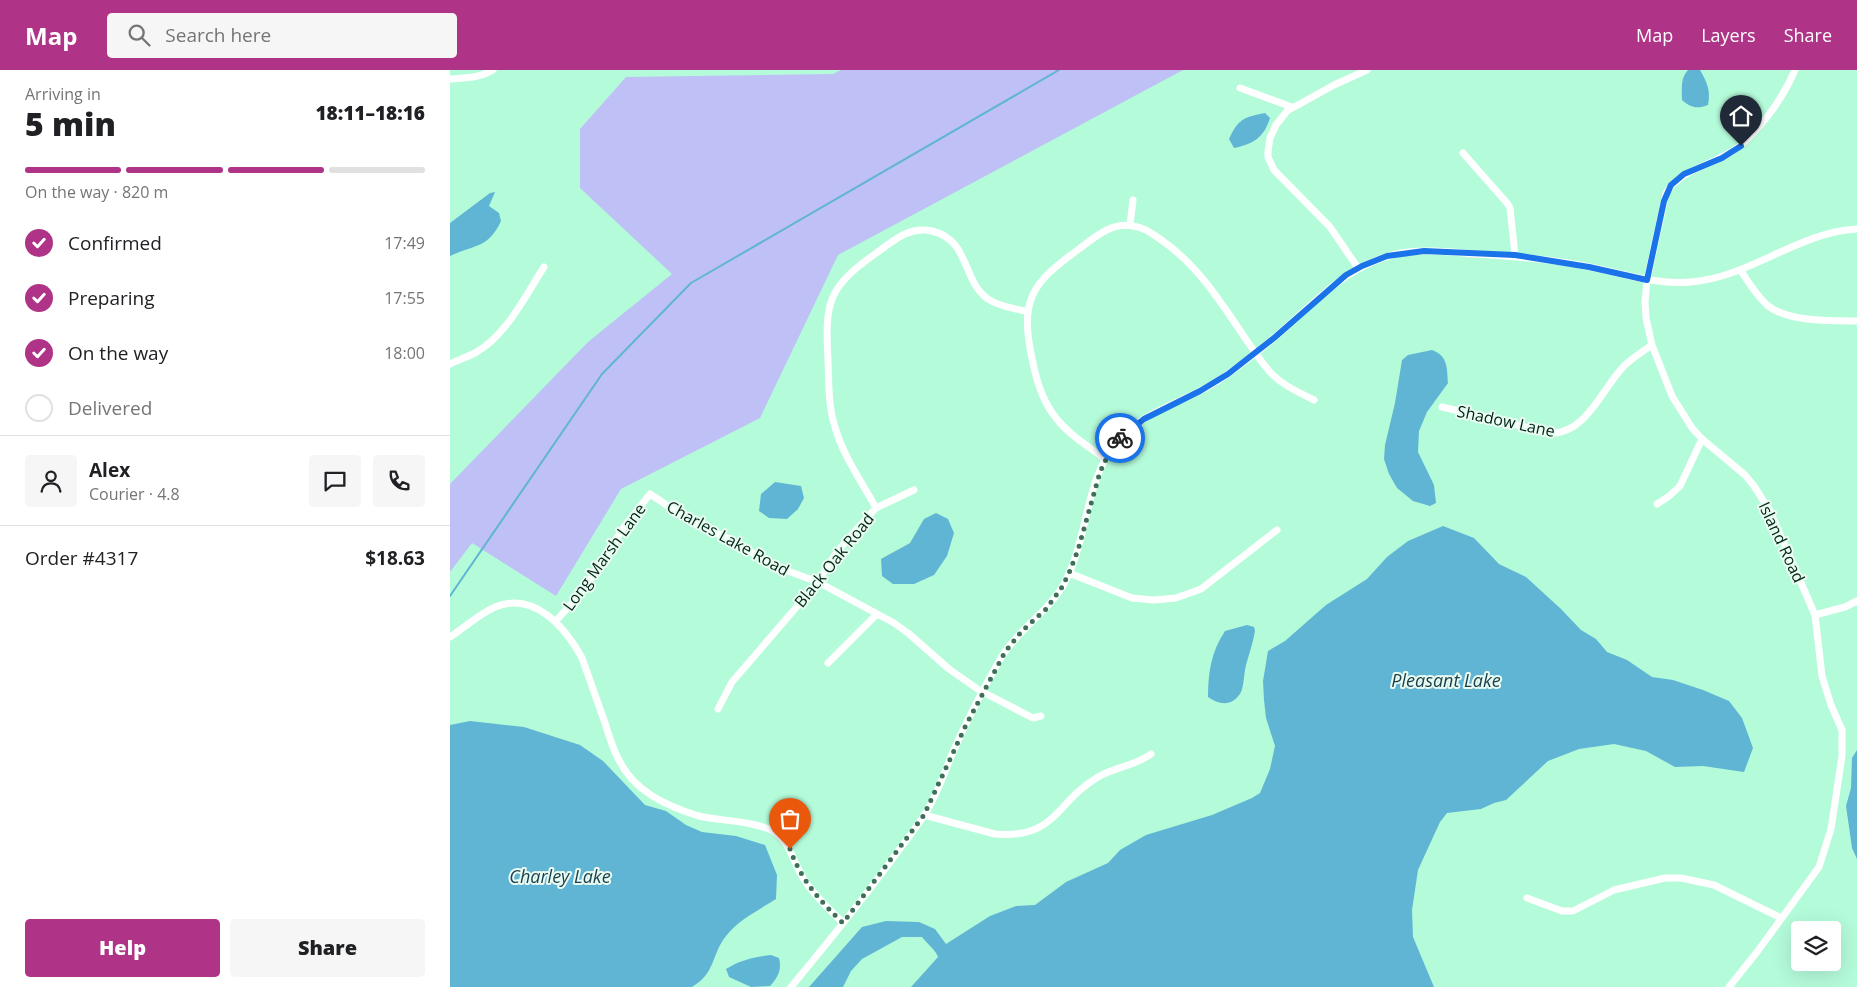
<!DOCTYPE html>
<meta charset="utf-8">
<style>
:root{--surface:#fff;--page:#f6f6f6;--text:#202124;--muted:#757577;--line:#e0e0e0;--accent:#af3386}
body{margin:0;font-family:"Open Sans",sans-serif;background:var(--page);color:var(--text);height:100vh;display:flex;flex-direction:column;font-size:19px;white-space:nowrap}
*{box-sizing:border-box;margin:0}
p{font-size:16px;color:var(--muted)}
.icon{flex:none;width:28px;height:28px;fill:none;stroke:currentColor;stroke-width:2;stroke-linecap:round;stroke-linejoin:round}
.map{position:relative;flex:1;overflow:hidden}
.sheet{display:flex;flex-direction:column;background:var(--surface);width:450px}
.sheet>*{flex:none}
.controls{position:absolute;left:1341px;top:851px;display:grid;gap:10px}
.controls a{display:grid;place-items:center;width:50px;height:50px;border-radius:5px;background:var(--surface);box-shadow:0 5px 20px #0002;font-size:25px}
.pin{position:absolute;display:grid;place-items:center;width:42px;height:42px;color:#fff;margin:-51px -21px;border-radius:50% 50% 50% 0;rotate:-45deg;box-shadow:0 0 5px #0007}
.pin .icon{rotate:45deg}
.courier{position:absolute;display:grid;place-items:center;width:50px;height:50px;margin:-25px;border:4px solid #1a73e8;border-radius:50%;background:#fff;color:#222;box-shadow:0 1px 6px #0007}
.head em{font-style:normal;font-weight:800}
.head div{display:flex;flex-direction:column-reverse}
.head{display:flex;align-items:center;justify-content:space-between;height:85px;padding:0 25px}
h1{font-size:32px;font-weight:800;line-height:38px}
.bar{display:grid;grid-template-columns:repeat(4,1fr);gap:8px 5px;align-content:center;height:60px;padding:0 25px}
.bar i{height:6px;border-radius:4px;background:var(--line)}
.bar .selected{background:var(--accent)}
.bar p{grid-column:span 4}
.line{display:flex;align-items:center;gap:12px;padding:0 25px;border-top:1px solid var(--line)}
.line div{flex:1}
.round{display:grid;place-items:center;flex:none;width:52px;height:52px;border-radius:5px;background:var(--page)}
ol{padding:0 25px;list-style:none}
li{display:flex;align-items:center;gap:15px;height:55px}
li p{margin-inline-start:auto}
li .icon{padding:5px;border-radius:50%;background:var(--accent);color:#fff;stroke-width:4}
li:last-child{color:var(--muted)}
li i{width:28px;height:28px;border:2px solid var(--line);border-radius:50%}
.cta{display:flex;gap:10px;margin-top:auto;padding:10px 25px}
.cta a{flex:1;height:58px;border-radius:5px;background:var(--accent);color:#fff;font-size:20px;font-weight:800;line-height:58px;text-align:center}
.cta a+a{background:var(--page);color:var(--text)}
header{display:flex;align-items:center;gap:30px;box-sizing:border-box;height:70px;padding:0 25px;background:var(--accent);color:#fff}
header strong{font-size:24px}
nav{display:flex;gap:28px;margin-inline-start:auto;font-size:18px}
.search{width:350px;height:45px;background:var(--page);display:flex;align-items:center;gap:12px;box-sizing:border-box;padding:0 18px;border-radius:5px;color:var(--muted);font-size:19px}
main{display:flex;flex:1;min-height:0}
.map>svg:first-child{display:block}
.green{fill:#bfc0f6}
.water{fill:#60b5d4}
.lines{fill:none;stroke-linecap:round;stroke-linejoin:round}
.stream{stroke:#60b5d4;stroke-width:2}
.minor{stroke:#fff;stroke-width:7}
.done{stroke:#3f6f5b;stroke-width:5;stroke-dasharray:0 9}
.route{stroke:#1a73e8;stroke-width:6}
.labels{text-anchor:middle;stroke-width:4;stroke-linejoin:round;paint-order:stroke}
.street-label{font-size:16px;fill:#002416;stroke:#eafbf2}
.water-label{font-size:18px;font-style:italic;fill:#183f4c;stroke:#eafbf2}
</style>
<header>
<strong>Map</strong>
<div class="search"><svg class="icon" aria-label="search" viewBox="0 0 24 24"><circle cx="10" cy="10" r="6"/><path d="M15 15l6 6"/></svg>Search here</div>
<nav><a>Map</a><a>Layers</a><a>Share</a></nav>
</header>
<main>
<section class="sheet">
<div class="head"><div><h1>5 min</h1><p>Arriving in</p></div><em>18:11–18:16</em></div>
<div class="bar"><i class="selected"></i><i class="selected"></i><i class="selected"></i><i></i><p>On the way · 820 m</p></div>
<ol>
<li><svg class="icon" aria-label="check" viewBox="0 0 24 24"><path d="M5 12l5 5 9-10"/></svg>Confirmed<p>17:49</p></li>
<li><svg class="icon" aria-label="check" viewBox="0 0 24 24"><path d="M5 12l5 5 9-10"/></svg>Preparing<p>17:55</p></li>
<li><svg class="icon" aria-label="check" viewBox="0 0 24 24"><path d="M5 12l5 5 9-10"/></svg>On the way<p>18:00</p></li>
<li><i></i>Delivered</li>
</ol>
<div class="line" style="height:90px"><a class="round"><svg class="icon" aria-label="person" viewBox="0 0 24 24"><circle cx="12" cy="8" r="4"/><path d="M4 21q1-7 8-7t8 7"/></svg></a><div><b>Alex</b><p>Courier · 4.8</p></div><a class="round"><svg class="icon" aria-label="chat" viewBox="0 0 24 24"><path d="M4 5h16v11H9l-5 4z"/></svg></a><a class="round"><svg class="icon" aria-label="phone" viewBox="0 0 24 24"><path d="M5 4h4l2 5-3 2q2 4 5 5l2-3 5 2v4C11 20 4 13 5 4z"/></svg></a></div>
<div class="line" style="height:65px"><div>Order #4317</div><b>$18.63</b></div>
<div class="cta"><a>Help</a><a>Share</a></div>
</section>
<div class="map">
<svg width="1407" height="917" viewBox="0 0 1407 917">
<rect width="100%" height="100%" fill="#b4fbda"/>
<path class="green" d="M391,0H733L388,185L310,348L171,419L106,526L22,473L0,502V414L138,272L222,204L130,118V59L176,7L383,4Z"/>
<g class="water">
<path d="M1238,0H1250C1257,12 1261,21 1258,35C1247,39 1241,38 1232,30C1232,20 1230,8 1238,0Z"/>
<path d="M815,43L820,48C814,67 804,74 784,78L779,69C788,49 794,47 815,43Z"/>
<path d="M45,122L39,136L49,143L51,151C38,179 25,174 0,186V153L40,123Z"/>
<path d="M982,280C998,286 997,298 998,313L977,342L969,361L968,382L984,415L986,433L980,436L963,431L947,418L939,404L934,389L935,375L945,333L952,290L958,285Z"/>
<path d="M325,412L351,416L354,428L348,439L337,449L319,448L309,441L311,424Z"/>
<path d="M486,443L498,449L504,463L497,486L484,505L464,514H443L432,506L431,489L460,473L474,449Z"/>
<path d="M993,456L1024,468L1049,494L1076,507L1111,539L1131,560L1146,569L1157,582L1177,590L1202,607L1223,610L1253,620L1279,631L1292,648L1303,678L1294,702L1253,696L1225,697L1196,681L1164,674L1129,679L1098,691L1056,730L1044,733L1031,739L997,743L990,752L968,800L962,840L963,867L984,917H461L488,887C486,880 477,874 472,867H452L412,889L401,901L393,917H359L412,857L436,851L469,852L485,859L496,874L540,846L566,836L585,835L616,812L658,793L670,780L696,765L762,745L802,728L810,723L820,699L825,676L816,648L814,630L813,611L818,581L835,571L876,535L917,509L937,487L958,471Z"/>
<path d="M797,555L804,557L805,561C803,573 799,584 796,595C794,603 794,615 791,622C783,637 769,635 758,627C758,603 761,582 775,561Z"/>
<path d="M20,651L74,657L130,675L153,691L195,735L216,741L236,755L252,762L286,766L315,775L327,805L326,829C309,840 288,850 276,866C261,885 266,903 242,917H0V655Z"/>
<path d="M1407,680V789L1402,778L1396,736L1401,718L1402,688Z"/>
<path d="M321,885L329,888C332,900 328,907 320,916L301,917L279,907L276,899C290,890 304,887 321,885Z"/>
</g>
<g class="lines">
<path class="stream" d="M0,526L152,304L241,213L609,0"/>
<g class="minor">
<path d="M0,9C16,8 29,8 43,0"/>
<path d="M790,18L842,37"/>
<path d="M1013,83L1057,133L1060,138L1065,185"/>
<path d="M680,155L683,130"/>
<path d="M908,198L880,157L824,100L818,87V81L820,68L826,55L837,41L884,15L917,0"/>
<path d="M1291,201C1299,213 1306,225 1317,235C1337,252 1381,251 1407,251"/>
<path d="M0,294C8,290 17,287 25,283C57,265 75,226 94,197"/>
<path d="M992,337L1100,363C1136,365 1153,317 1174,296C1182,288 1193,281 1202,275"/>
<path d="M655,389C638,376 619,365 606,348C593,332 587,313 583,293C569,231 580,214 629,179C645,167 661,152 683,156C693,157 701,163 710,169C747,194 770,231 795,268C803,279 810,291 820,302C832,315 848,322 864,330"/>
<path d="M1207,434L1218,427L1230,416L1252,369"/>
<path d="M426,438C412,412 393,386 385,357C378,336 379,312 378,290C375,233 377,218 425,184C443,171 458,156 482,161C520,170 512,211 538,229C549,237 565,238 578,242"/>
<path d="M619,503L682,528L704,530L726,528L751,519L827,460"/>
<path d="M1365,545L1395,537L1407,531"/>
<path d="M106,551L134,519L174,457L200,424L245,454L282,470L324,496L368,512L444,553L458,563L499,599L529,620L583,648L591,646"/>
<path d="M0,567C14,558 29,544 45,537C84,521 115,557 132,588C140,610 147,631 155,653C159,665 162,677 168,688C183,721 216,736 249,746C270,751 305,751 323,761C342,773 344,797 357,814C368,829 381,841 393,853"/>
<path d="M378,593L426,545"/>
<path d="M268,639L282,612L368,512L386,483L405,461L426,438L464,420"/>
<path d="M474,745L545,764C607,769 604,733 648,707C665,697 685,696 701,684"/>
<path d="M1077,828L1112,841H1123L1164,820L1215,808H1231L1264,815L1331,848"/>
<path d="M341,917C375,876 409,834 441,791C452,775 465,760 475,744C487,725 494,704 502,684C517,650 534,617 552,586C569,559 598,542 614,514C638,470 635,409 667,371C691,343 730,333 761,315C784,301 805,284 825,267C865,233 898,193 951,183C975,179 1000,182 1024,184C1063,186 1102,189 1140,197C1174,204 1207,215 1241,212C1301,207 1348,162 1407,159"/>
<path d="M1279,917L1307,882L1369,797L1381,759L1392,686V660L1381,635L1372,606L1365,545L1320,441L1304,416L1295,405L1252,369L1242,358L1222,326L1202,275L1196,248L1195,232L1197,210L1216,123C1231,100 1259,96 1281,82C1307,66 1333,28 1345,0"/>
</g>
</g>
<g class="lines">
<path class="done" d="M340,779C351,810 370,831 393,853L474,745L516,655L555,582L572,561L596,539L612,517L619,503L628,480L650,402L660,381L670,368"/>
<path class="route" d="M670,368L694,349L750,321L778,304L824,268L896,205L912,196L937,186L974,181L1065,185L1139,197L1197,210L1214,131L1221,115L1234,104L1272,88L1291,76"/>
</g>
<g class="labels">
<g class="street-label">
<text transform="translate(1056 351) rotate(12)" y="6">Shadow Lane</text>
<text transform="translate(278 468) rotate(29)" y="6">Charles Lake Road</text>
<text transform="translate(1332 472) rotate(65)" y="6">Island Road</text>
<text transform="translate(154 487) rotate(-54)" y="6">Long Marsh Lane</text>
<text transform="translate(384 490) rotate(-51)" y="6">Black Oak Road</text>
</g>
<g class="water-label">
<text x="996" y="617">Pleasant Lake</text>
<text x="110" y="813">Charley Lake</text>
</g>
</g>
</svg>
<div class="controls">
<a><svg class="icon" aria-label="layers" viewBox="0 0 24 24"><path d="M12 4l9 5-9 5-9-5zM3 14l9 5 9-5"/></svg></a>
</div>
<div class="pin" style="left:340px;top:779px;background:#ea580c"><svg class="icon" aria-label="bag" viewBox="0 0 24 24"><path d="M5 8h14l-1 12H6zM9 8a3 3 0 0 1 6 0"/></svg></div>
<div class="pin" style="left:1291px;top:76px;background:#1f2937"><svg class="icon" aria-label="home" viewBox="0 0 24 24"><path d="M3 11l9-7 9 7M6 9v11h12V9"/></svg></div>
<div class="courier" style="left:670px;top:368px"><svg class="icon" aria-label="bike" viewBox="0 0 24 24"><circle cx="6" cy="16" r="4"/><circle cx="18" cy="16" r="4"/><path d="M6 16l4-8h5l3 8M10 8l3 8H6M13 5h3"/></svg></div>
</div>
</main>
